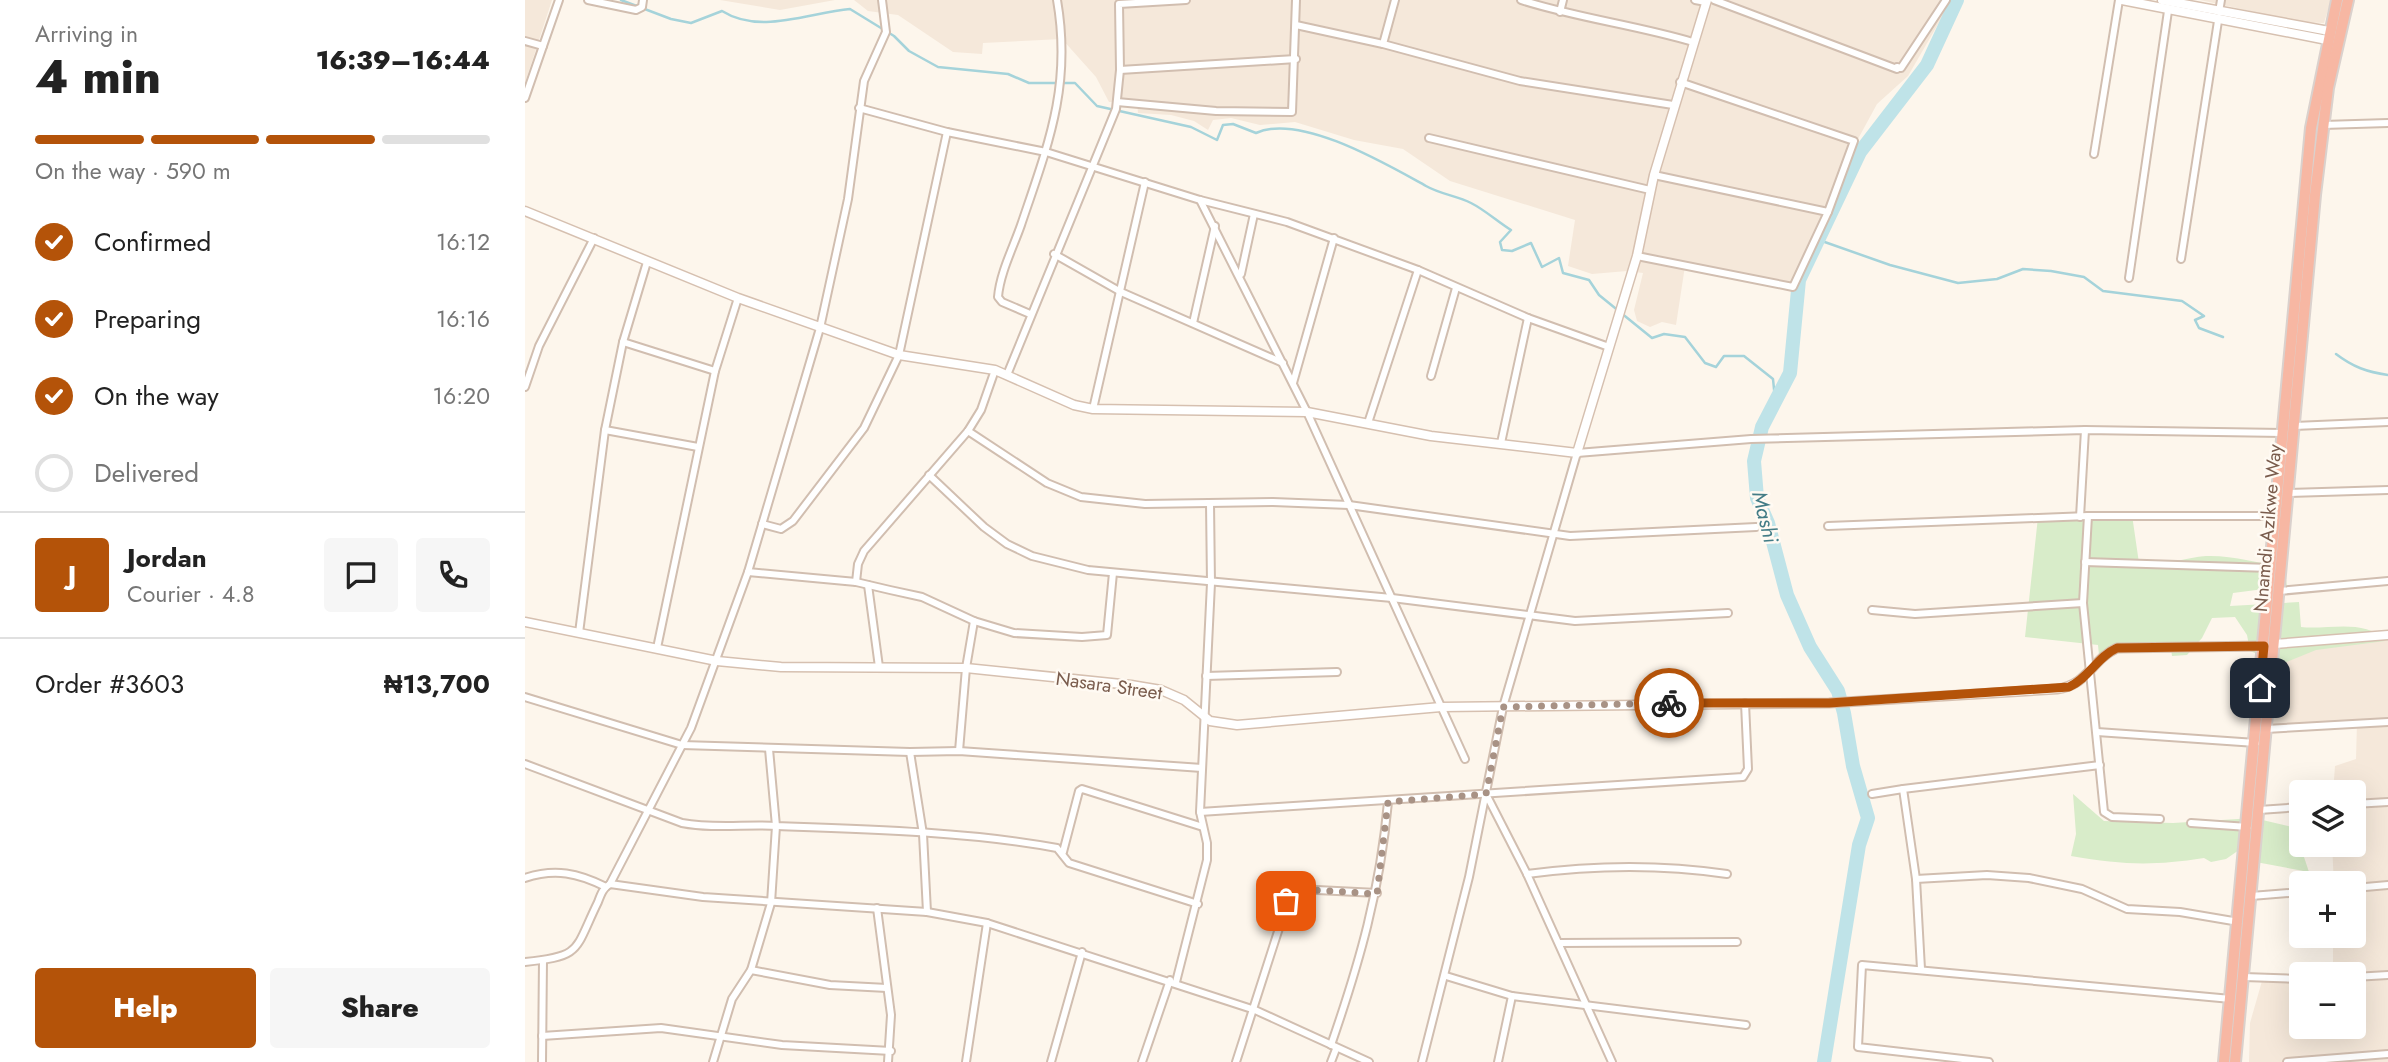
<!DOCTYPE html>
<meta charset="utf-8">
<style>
:root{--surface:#fff;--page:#f6f6f6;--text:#222;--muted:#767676;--line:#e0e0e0;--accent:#b45309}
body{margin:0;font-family:Jost,sans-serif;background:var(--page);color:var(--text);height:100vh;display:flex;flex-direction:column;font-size:26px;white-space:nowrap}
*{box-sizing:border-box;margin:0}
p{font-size:23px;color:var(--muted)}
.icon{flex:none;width:38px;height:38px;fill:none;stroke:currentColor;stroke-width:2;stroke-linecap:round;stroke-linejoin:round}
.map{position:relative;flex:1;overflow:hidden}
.details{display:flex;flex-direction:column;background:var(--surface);width:525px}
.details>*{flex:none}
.buttons{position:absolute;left:1764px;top:780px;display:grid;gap:14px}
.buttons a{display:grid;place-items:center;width:77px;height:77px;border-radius:7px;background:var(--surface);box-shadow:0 7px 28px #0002;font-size:35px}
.pin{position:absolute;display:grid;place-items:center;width:60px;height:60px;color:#fff;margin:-30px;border-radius:14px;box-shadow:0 4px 10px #0006}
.courier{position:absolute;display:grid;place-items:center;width:70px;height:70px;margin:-35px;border:5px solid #b45309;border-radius:50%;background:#fff;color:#222;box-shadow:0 2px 9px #0007}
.headline em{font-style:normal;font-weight:800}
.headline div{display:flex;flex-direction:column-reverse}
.headline{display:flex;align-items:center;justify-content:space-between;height:119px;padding:0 35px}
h1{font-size:46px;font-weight:800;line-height:52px}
.bar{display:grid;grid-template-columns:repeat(4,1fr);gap:10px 7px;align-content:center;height:84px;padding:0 35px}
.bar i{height:9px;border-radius:5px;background:var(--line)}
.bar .active{background:var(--accent)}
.bar p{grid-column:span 4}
.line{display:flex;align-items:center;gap:18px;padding:0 35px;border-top:2px solid var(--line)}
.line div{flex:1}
.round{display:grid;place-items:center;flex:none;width:74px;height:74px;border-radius:7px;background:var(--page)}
ol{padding:0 35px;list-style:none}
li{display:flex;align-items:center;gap:21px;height:77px}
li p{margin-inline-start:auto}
li .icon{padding:7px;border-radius:50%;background:var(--accent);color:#fff;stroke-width:4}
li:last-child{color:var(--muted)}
li i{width:38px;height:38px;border:4px solid var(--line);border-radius:50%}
.cta{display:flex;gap:14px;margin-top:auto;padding:14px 35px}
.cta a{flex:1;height:80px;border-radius:7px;background:var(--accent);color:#fff;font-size:28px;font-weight:800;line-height:80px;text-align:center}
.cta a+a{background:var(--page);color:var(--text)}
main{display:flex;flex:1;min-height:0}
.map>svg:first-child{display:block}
.residential{fill:#f5e8da}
.green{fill:#d8ecc9}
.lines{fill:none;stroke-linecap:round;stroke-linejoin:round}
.stream{stroke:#a5d3da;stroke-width:2.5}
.river{stroke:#bfe3e8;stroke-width:14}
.street-casing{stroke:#d1beb0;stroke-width:10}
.secondary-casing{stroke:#d6c0b0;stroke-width:11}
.highway-casing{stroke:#dad1cd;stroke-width:14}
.street{stroke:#fff;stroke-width:6}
.secondary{stroke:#fff;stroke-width:8}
.highway{stroke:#f7b7a3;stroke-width:10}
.done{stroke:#a89285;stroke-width:7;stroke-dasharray:0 12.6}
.route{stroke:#b45309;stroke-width:9}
.labels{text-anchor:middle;stroke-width:5;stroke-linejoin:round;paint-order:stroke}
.street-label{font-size:19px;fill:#7a5c4d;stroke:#fffaf3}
.water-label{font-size:21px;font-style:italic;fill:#437c86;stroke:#fffaf3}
</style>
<main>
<section class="details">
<div class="headline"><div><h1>4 min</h1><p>Arriving in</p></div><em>16:39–16:44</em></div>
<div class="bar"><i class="active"></i><i class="active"></i><i class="active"></i><i></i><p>On the way · 590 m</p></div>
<ol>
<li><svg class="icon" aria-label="check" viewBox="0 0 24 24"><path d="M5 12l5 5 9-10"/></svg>Confirmed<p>16:12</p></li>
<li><svg class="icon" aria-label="check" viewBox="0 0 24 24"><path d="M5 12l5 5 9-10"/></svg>Preparing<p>16:16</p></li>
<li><svg class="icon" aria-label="check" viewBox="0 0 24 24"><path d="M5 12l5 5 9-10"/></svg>On the way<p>16:20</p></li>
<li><i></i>Delivered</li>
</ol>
<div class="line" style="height:126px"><b class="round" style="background:var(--accent);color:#fff">J</b><div><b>Jordan</b><p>Courier · 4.8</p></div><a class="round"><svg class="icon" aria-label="chat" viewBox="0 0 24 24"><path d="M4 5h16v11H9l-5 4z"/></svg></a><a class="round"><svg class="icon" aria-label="phone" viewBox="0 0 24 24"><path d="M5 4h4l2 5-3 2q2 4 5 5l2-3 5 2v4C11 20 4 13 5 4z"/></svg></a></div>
<div class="line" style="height:91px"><div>Order #3603</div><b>₦13,700</b></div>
<div class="cta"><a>Help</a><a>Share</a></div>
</section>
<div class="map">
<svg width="1863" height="1062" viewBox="0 0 1863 1062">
<rect width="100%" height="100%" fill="#fdf6ec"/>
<g class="residential">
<path d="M0,0H27L0,83Z"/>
<path d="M195,0H310L255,10Z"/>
<path d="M329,0H1427L1383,76L1352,104L1333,139L1271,289L1160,266L1151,325L1137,322L1125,327L1112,321L1109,310L1118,273L1102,271L1067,274L1043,266L1050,220L925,181L878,149L829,140L770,122L735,125L706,118L688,120L683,130L669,121L646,115L613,113L612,101L584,102L571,77L537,39L458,43L457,54L428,52L373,15L343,11Z"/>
<path d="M1675,0H1806L1799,23L1775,22Z"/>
<path d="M1863,638V1062H1724L1725,1023L1737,981L1776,982V1027H1829V975H1812L1808,970V936H1829V884H1809L1807,845H1829V793H1808L1810,766L1831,759L1832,722L1748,725L1754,646Z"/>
</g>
<g class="green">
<path d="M1607,515L1614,563C1641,567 1656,558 1681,556C1706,555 1734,563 1759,567L1762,586L1708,593L1705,606L1774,602L1776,627C1803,630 1841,618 1860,641L1791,650L1757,664L1725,651L1722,635L1710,617L1687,618L1677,638L1662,655L1647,656L1646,649L1574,655L1573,645L1500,637L1513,517Z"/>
<path d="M1548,794L1579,821L1648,823L1729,818L1776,829L1777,851L1784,872L1720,860L1717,848L1701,859L1686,862L1679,858C1628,866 1598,865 1546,856L1551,834Z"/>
</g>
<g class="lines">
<g class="stream">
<path d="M96,0L146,19L166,23L197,11C235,35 283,13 325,9L369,36L384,51L413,67L483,74L504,83H550L572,106L666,127L692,140L698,125L708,124L731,133C775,113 861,164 901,186C915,194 932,196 946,203C960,210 973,222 986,230L975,242L977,250L987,251L1006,243L1017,267L1034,258L1038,273L1064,280L1074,295L1127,338L1139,334L1160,337L1180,363L1191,367L1199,356H1219L1248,379L1250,399"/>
<path d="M1294,240L1365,265L1433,283L1472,279L1498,269L1526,271L1559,277L1578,291L1657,301L1679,316L1670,320L1674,328L1698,337"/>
<path d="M1811,354C1828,367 1842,372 1863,375"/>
</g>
<path class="river" d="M1299,1062L1334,845L1343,818L1328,766L1319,713L1313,691L1285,647L1262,595L1243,523L1232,498L1229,461L1237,427L1265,373L1274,280L1335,152L1402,65L1432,0"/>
<g class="street-casing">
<g id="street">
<path d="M63,0L111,10L117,7L118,0"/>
<path d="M996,0C1052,18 1111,25 1168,42"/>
<path d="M1170,0L1181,2"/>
<path d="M1189,0L1372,69V67L1376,68L1421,0"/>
<path d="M1035,12L1038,0"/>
<path d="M1694,12L1696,0"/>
<path d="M771,25L858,44L995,81L1148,105"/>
<path d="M0,41L18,46L34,0"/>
<path d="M858,44L870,0"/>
<path d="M595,70L771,59"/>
<path d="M0,98L18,46"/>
<path d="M592,102L691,111L767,112L771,0"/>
<path d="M334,108L422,132L521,152L675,200L762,222L893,270L1003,318L1084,347"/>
<path d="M1798,125L1863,123"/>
<path d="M904,138L1125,190"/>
<path d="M1569,154L1594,0"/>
<path d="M1129,175L1303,212"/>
<path d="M675,200L782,412L940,759"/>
<path d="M529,254L596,292L758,363"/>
<path d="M1112,256L1268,287L1303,212L1329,141L1155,82"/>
<path d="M1656,259L1693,21"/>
<path d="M716,274L729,214"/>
<path d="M1604,278L1643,11"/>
<path d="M505,314L477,302L473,297C475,273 488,248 496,225C523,145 547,86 532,0"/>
<path d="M668,323L690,226"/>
<path d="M98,342L190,371"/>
<path d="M482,375L591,109L595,70L594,4L661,0"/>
<path d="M906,376L931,288"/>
<path d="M768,383L809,238"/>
<path d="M0,387L14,346L69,238"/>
<path d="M568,409L620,182"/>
<path d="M843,423L893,270"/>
<path d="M1769,426L1863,422"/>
<path d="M80,430L173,447"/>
<path d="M443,431L522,483L556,497L620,504L748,502L824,505L1045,536L1231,527"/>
<path d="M976,443L1003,318"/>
<path d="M404,475L459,527L482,544L507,556L563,570L867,598L1050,621L1203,613"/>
<path d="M1764,493L1863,490"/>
<path d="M1563,516L1558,603L1579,812L1587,817L1635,819"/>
<path d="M1555,517L1560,430"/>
<path d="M237,524L256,529L268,521L339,428L374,355L422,132"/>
<path d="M1303,526L1563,516H1751"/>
<path d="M1560,562L1745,568"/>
<path d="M223,572L331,582L365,590L397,597L449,621L489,633L557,637L582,635L588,573"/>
<path d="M331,582L333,564L339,551L443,431L456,410L470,370"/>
<path d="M343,585L354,667"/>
<path d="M1754,591L1863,581"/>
<path d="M1347,610L1390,614L1558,603"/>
<path d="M54,633L80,430L98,342L122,262"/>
<path d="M132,648L190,371L213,298"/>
<path d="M681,676L812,672"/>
<path d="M0,697L157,745L385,752L434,751L677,768"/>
<path d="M1741,729L1863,722"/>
<path d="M1572,732L1731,743"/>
<path d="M434,751L441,668L449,621"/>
<path d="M385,752L398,834L402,912"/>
<path d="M0,764L157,823C189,829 221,824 253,826C341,829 447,832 532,848L544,863L673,904"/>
<path d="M961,794L1002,874L1087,1062"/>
<path d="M1347,794L1378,789"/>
<path d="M1829,804L1863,802"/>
<path d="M1734,810L1776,807"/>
<path d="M675,812L1218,777L1223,769L1220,703"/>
<path d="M1666,823L1723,827"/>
<path d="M538,852L554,791L557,789L678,827"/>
<path d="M1002,874C1069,865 1135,864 1202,874"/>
<path d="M0,878C30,868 53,873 81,887"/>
<path d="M1391,879L1462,875L1504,878L1557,889L1602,909L1655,912L1714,922"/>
<path d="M85,884L166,728L223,572L295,328L323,199L339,81L361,32L357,0"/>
<path d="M1829,888L1863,885"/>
<path d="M1726,896L1776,892"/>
<path d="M352,908L366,1015L363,1062"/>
<path d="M1034,943L1212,942"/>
<path d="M0,962C58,956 49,951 73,902C76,894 78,888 85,884L178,897L402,912L462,923L730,1010L844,1062"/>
<path d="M1396,969L1391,879L1378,789L1575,765"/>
<path d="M226,970L305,985L362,988"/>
<path d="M921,976L987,996L1221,1025"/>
<path d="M1719,977L1776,979"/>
<path d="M1829,977L1863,975"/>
<path d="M651,982L682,860V843L675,812L686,583L685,503"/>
<path d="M17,1036L136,1028L257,1045L366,1051"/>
<path d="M806,1045C835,961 855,891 863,802"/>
<path d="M17,1062L18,960"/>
<path d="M188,1062L207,999L226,970L246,903L251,826L244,749"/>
<path d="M441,1062L462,923"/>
<path d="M526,1062L557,952"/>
<path d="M617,1062L645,980"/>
<path d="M711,1062L766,891L772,889L852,893"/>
<path d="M806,1062L811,1049"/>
<path d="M897,1062L944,877L978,707L1052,453L1226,439L1560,430L1758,433"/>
<path d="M973,1062L987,996"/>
<path d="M1464,1062L1333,1047L1337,965L1706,999"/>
<path d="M1762,1062L1863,1054"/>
</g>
</g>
<g class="secondary-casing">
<g id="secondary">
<path d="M1597,0L1802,40"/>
<path d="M1637,0L1804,31"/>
<path d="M0,211L213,298L374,355L470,370L549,405L568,409L782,412L906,436L1052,453L1112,256L1129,175L1182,0"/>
<path d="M0,622L192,661L256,667L441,668L606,685L636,690L659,700L685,721L712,725L916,707L1304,703L1532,689C1563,685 1566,660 1592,648L1739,646"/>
<path d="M1749,644L1863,635"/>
</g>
</g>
<g class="highway-casing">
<g id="highway">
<path d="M1699,1062L1786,128L1812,0"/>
<path d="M1710,1062L1790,195L1803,88L1823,0"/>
</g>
</g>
<use href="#street" class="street"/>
<use href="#secondary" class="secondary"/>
<use href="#highway" class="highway"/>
</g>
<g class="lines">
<path class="done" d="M761,901L766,891L772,889L852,894L863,802L961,794L978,707L1144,703"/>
<path class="route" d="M1144,703H1304L1544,687C1564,678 1572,657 1592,648L1739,646L1735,688"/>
</g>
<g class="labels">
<g class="street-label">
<text transform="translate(1742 528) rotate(-85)" y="7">Nnamdi Azikwe Way</text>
<text transform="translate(584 685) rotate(8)" y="7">Nasara Street</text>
</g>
<g class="water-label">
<text transform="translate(1240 517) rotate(76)" y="7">Mashi</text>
</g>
</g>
</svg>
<div class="buttons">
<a><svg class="icon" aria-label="layers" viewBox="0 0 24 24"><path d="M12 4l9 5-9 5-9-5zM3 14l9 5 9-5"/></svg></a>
<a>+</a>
<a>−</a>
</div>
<div class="pin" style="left:761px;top:901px;background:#ea580c"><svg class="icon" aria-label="bag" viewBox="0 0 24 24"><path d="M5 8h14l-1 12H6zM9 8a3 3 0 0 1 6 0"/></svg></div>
<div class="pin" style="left:1735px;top:688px;background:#1f2937"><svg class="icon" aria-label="home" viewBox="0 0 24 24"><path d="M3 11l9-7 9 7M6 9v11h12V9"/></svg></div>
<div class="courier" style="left:1144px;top:703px"><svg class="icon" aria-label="bike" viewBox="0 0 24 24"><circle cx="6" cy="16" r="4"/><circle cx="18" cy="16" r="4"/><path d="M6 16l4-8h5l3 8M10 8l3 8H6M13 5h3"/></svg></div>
</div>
</main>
